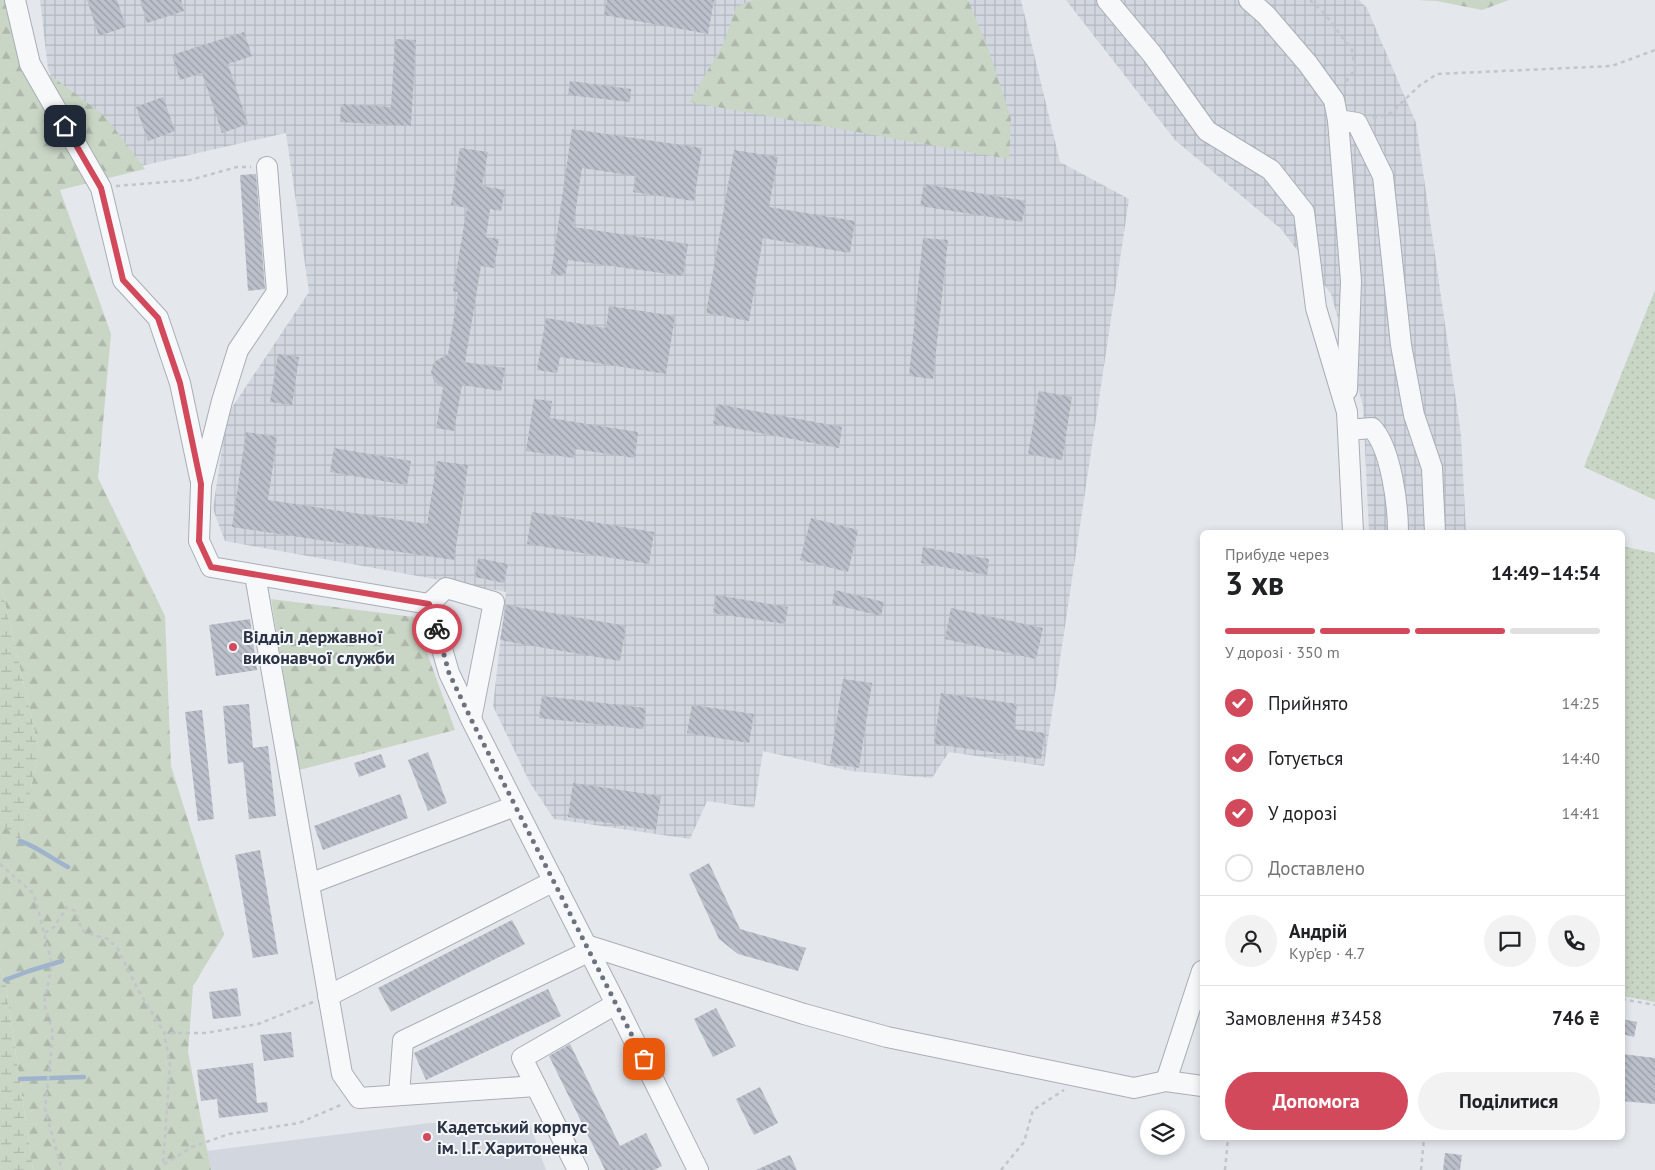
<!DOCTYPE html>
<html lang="uk">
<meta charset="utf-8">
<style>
:root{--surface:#fff;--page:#f2f2f2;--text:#202124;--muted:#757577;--line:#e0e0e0;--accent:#d1495b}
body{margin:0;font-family:"PT Sans",sans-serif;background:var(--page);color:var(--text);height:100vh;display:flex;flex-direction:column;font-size:19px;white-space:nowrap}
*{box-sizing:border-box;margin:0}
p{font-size:16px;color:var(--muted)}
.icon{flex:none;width:28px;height:28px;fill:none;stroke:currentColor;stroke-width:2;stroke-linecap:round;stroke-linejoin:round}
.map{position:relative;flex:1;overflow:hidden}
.panel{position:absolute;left:1200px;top:530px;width:425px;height:610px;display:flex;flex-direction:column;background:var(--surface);border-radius:8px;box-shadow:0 2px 8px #0003}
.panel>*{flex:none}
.tools{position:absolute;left:1140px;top:1110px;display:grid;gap:10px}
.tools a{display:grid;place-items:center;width:45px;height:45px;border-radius:50%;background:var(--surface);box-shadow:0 2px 8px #0003;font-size:25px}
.pin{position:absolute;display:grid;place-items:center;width:42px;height:42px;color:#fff;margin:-21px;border-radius:10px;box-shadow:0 2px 8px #0006}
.courier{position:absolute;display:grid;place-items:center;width:50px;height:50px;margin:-25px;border:4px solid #d1495b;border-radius:50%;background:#fff;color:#222;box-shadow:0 1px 6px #0007}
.headline em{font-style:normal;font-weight:600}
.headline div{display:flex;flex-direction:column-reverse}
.headline{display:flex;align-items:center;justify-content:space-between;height:85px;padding:0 25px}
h1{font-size:32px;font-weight:600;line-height:38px}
.bar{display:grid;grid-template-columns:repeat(4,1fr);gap:8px 5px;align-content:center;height:60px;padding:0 25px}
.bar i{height:6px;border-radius:4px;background:var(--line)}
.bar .active{background:var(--accent)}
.bar p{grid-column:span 4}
.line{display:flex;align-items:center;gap:12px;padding:0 25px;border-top:1px solid var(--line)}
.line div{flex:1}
.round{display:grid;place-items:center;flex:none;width:52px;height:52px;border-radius:26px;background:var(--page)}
ol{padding:0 25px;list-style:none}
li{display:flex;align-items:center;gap:15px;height:55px}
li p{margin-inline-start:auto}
li .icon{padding:5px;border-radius:50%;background:var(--accent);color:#fff;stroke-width:4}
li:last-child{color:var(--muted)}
li i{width:28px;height:28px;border:2px solid var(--line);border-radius:50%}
.cta{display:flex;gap:10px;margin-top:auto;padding:10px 25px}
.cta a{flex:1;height:58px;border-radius:30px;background:var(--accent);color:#fff;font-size:20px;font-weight:600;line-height:58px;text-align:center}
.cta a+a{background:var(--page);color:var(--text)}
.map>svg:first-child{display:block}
.built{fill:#d2d6de}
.industrial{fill:url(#industrial-grid)}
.grass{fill:url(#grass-dots)}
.forest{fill:url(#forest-firs)}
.wetland{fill:url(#wetland-marsh)}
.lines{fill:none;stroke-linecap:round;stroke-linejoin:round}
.stream{stroke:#9fb4cc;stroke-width:4.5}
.building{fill:url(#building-back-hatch)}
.minor-casing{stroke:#a9aeb7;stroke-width:22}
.path{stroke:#c2c5cb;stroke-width:2.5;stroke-dasharray:4 4;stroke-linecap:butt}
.minor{stroke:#f7f8fa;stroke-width:20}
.done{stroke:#6c737f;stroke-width:5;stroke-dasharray:0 9}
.route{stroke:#d1495b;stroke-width:6}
.poi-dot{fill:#d1495b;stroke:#f4f6f9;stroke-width:2}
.labels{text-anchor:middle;stroke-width:4;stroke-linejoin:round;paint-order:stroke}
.poi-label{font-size:18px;font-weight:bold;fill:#2b3445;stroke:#f4f6f9;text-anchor:start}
</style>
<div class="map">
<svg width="1655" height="1170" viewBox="0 0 1655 1170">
<defs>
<pattern id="industrial-grid" width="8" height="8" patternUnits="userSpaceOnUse" patternTransform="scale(1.25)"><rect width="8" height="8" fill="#d2d6de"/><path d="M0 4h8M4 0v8" fill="none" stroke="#b4b8c0"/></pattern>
<pattern id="grass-dots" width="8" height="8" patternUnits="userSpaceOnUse" patternTransform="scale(1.25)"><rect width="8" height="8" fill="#c9d6c5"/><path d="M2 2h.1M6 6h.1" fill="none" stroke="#adb8ab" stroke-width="1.8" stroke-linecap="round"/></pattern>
<pattern id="forest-firs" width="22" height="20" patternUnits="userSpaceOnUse" patternTransform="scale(1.25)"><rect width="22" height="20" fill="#c9d6c5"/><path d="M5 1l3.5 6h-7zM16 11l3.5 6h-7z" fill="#adb8ab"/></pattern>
<pattern id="wetland-marsh" width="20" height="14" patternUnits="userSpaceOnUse" patternTransform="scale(1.25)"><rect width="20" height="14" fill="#c9d6c5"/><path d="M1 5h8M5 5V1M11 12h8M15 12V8" fill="none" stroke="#adb8ab"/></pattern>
<pattern id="building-back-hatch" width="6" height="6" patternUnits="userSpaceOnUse" patternTransform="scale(1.25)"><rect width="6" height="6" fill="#bbc0ca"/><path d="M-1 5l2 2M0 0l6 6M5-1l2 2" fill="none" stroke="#989da6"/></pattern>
</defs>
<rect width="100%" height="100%" fill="#e4e7ec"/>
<path class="built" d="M529,1122L546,1170H211L207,1151L430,1123Z"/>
<g class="industrial">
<path d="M40,0H1021L1060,162L1129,199L1044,766L949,752L932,778L851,771L763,751L754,808L707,801L690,839L554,819L530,783L493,706L506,592L225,541L213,509L227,415L309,292L286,133L97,176L48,69Z"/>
<path d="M1066,0H1359L1367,8L1416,123L1461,435L1466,532H1369L1363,406L1331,294L1281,229L1175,140Z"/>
</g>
<g class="grass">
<path d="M1655,290V500L1584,467Z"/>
<path d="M1622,546L1655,553V1002L1623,996Z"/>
</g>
<g class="forest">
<path d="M0,0H12L35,64L105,116L145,169L60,190L111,334L98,478L165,616L171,766L224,935L193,986L188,1052L211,1170H33L5,980L0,967V821L20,840L39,750L0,581Z"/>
<path d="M753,0H968L988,48L1011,119L1009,159L689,102L724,43L736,7Z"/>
<path d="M1416,0H1509L1482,10L1437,1Z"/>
<path d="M271,599L414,617L455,730L299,770Z"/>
</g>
<g class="wetland">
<path d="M0,581L39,750L20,841L0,821Z"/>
<path d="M0,967L5,980L33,1170H0Z"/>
</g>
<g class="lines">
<g class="stream">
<path d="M20,841C38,847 52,859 68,867"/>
<path d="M5,980L29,971L62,961"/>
<path d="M20,1079L84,1077"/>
</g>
</g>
<g class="building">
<path d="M87,0H117L126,27L99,36Z"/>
<path d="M140,0H181L184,11L147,23Z"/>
<path d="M607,0H714L708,34L604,15Z"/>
<path d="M244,32L252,56L228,64L248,124L222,133L202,73L180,80L172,55Z"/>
<path d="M395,39L416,40L411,126L340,122L341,104L391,107Z"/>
<path d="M570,81L631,89L630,102L568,95Z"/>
<path d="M163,97L175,131L148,141L136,107Z"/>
<path d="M572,129L702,148L694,201L633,192L636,176L582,168L573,227L688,244L683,276L568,260L565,276L551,274Z"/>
<path d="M460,148L488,152L482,186L505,190L501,211L490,209L486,237L499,239L494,268L481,266L465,362L505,368L501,391L462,385L454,431L436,428L443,388L434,381L431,372L434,362L448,354L458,292L453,291L467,208L451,205Z"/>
<path d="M734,150L778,157L769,207L855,221L850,253L763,238L749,321L706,313Z"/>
<path d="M256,174L265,289L248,291L240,175Z"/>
<path d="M924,184L1026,201L1022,222L920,206Z"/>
<path d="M923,238L948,240L933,379L909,376Z"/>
<path d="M609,306L675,316L666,374L560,357L557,373L537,370L546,318L606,328Z"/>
<path d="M278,354L299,357L292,405L270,402Z"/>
<path d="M1039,391L1072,397L1062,460L1028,454Z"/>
<path d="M534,399L552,401L550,418L638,432L635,458L575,449L574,458L526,451Z"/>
<path d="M717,404L842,427L839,448L713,424Z"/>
<path d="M246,432L277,437L268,500L427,524L437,461L468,465L454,560L232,527Z"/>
<path d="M334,448L411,461L407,485L330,472Z"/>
<path d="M532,512L654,532L649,564L527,544Z"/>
<path d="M811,518L858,530L848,572L800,560Z"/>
<path d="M923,547L989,559L987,575L921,563Z"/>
<path d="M478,558L508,564L504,583L475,577Z"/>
<path d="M835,590L884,602L881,616L832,604Z"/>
<path d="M716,595L788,607L785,624L713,613Z"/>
<path d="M506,605L626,626L620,661L500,640Z"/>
<path d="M951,608L1043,628L1036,659L945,639Z"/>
<path d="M250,619L257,670L216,676L209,625Z"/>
<path d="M843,679L872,683L859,768L830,763Z"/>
<path d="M941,693L1017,704L1014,729L1045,733L1041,759L934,744Z"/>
<path d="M542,696L646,708L643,729L539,718Z"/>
<path d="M249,704L253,748L268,746L276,816L249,819L243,762L228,764L223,706Z"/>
<path d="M692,705L754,714L749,743L687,733Z"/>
<path d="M202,710L214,819L198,821L185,712Z"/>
<path d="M428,752L447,803L428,811L408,760Z"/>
<path d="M381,754L386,767L359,777L354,763Z"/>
<path d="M573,783L661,796L656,830L568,817Z"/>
<path d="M400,794L408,818L323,850L314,826Z"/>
<path d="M260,850L278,954L253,958L235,855Z"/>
<path d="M709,863L740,929L806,948L798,971L738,954L719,939L689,874Z"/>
<path d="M512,920L525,944L391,1012L378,988Z"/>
<path d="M237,988L241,1016L213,1019L209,992Z"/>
<path d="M548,989L561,1016L426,1080L414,1053Z"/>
<path d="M716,1008L736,1046L713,1057L694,1019Z"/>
<path d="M1622,1019L1637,1022L1634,1037L1622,1034Z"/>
<path d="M291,1032L294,1057L264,1061L260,1035Z"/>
<path d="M570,1044L620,1146L646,1133L662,1166L654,1170H605L549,1056Z"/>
<path d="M1622,1054L1655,1058V1104L1622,1101Z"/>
<path d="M253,1063L257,1103L267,1102L268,1112L219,1118L217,1099L201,1101L197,1070Z"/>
<path d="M760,1087L778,1123L754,1135L736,1099Z"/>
<path d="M1445,1153L1462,1155L1460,1170H1443Z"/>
<path d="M790,1155L797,1170H756Z"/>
</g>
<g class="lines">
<g class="minor-casing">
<g id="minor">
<path d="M15,0L30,64L101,188L123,280L158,318L180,383L200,478"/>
<path d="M1107,0L1152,54L1207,131L1271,170L1304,212L1316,308L1347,412L1353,532"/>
<path d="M1249,0L1266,15L1308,64L1334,100L1338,120L1351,281L1347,390"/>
<path d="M1338,120L1357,123L1383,176L1401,345L1414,415L1432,468L1435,532"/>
<path d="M267,167L277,292L238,350L222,401L201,485L199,541L211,567L429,604"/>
<path d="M1348,430L1372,428C1391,448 1398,505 1398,532"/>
<path d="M255,575L342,1074L359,1098L536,1086"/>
<path d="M471,719L449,673L429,604L446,588L494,602L471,719L616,1004L698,1170"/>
<path d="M309,884L515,806"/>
<path d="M586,945L804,1014L887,1037L1134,1088L1166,1081L1202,1086"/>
<path d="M328,996L554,881"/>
<path d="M1166,1081L1202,971"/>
<path d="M399,1095L403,1041L590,951"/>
<path d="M578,1170L522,1058L616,1004"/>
</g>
</g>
<g class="path">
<path d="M1310,0L1324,13L1352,50L1355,69L1343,86"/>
<path d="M1373,118L1391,113L1419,86L1437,74L1612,66L1655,50"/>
<path d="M116,186L190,180L237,167H251"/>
<path d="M0,864L34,894L52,964L44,1003L53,1033L45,1109L62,1170"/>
<path d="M45,933L54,927L67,907L75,911L82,930L87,933L108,939L118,949L138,990L164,1032"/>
<path d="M1622,999L1655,1005"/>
<path d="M313,1002L258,1024L206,1033H164L170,1064L163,1165L192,1147L229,1134L299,1123L343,1104"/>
<path d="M1001,1170L1024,1142L1033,1110L1064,1090"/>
<path d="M1225,1170L1228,1138"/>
<path d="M1421,1170L1424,1138"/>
</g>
<use href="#minor" class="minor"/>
</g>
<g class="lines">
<path class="done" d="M437,629L449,673L471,719L644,1059"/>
<path class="route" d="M65,126L101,188L123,280L158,318L180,383L201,484L199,541L211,567L429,604L437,629"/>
</g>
<g class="poi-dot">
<circle cx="233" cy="647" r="5"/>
<circle cx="427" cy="1137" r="5"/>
</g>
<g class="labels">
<g class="poi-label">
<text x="243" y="643">Відділ державної<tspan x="243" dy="21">виконавчої служби</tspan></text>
<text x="437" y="1133">Кадетський корпус<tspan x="437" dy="21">ім. І.Г. Харитоненка</tspan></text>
</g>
</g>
</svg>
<div class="tools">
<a><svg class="icon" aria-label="layers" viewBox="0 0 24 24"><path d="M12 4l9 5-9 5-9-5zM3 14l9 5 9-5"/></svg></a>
</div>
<div class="pin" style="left:644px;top:1059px;background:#ea580c"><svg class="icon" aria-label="bag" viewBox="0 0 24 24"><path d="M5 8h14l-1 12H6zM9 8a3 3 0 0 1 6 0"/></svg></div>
<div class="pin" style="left:65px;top:126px;background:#1f2937"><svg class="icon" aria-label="home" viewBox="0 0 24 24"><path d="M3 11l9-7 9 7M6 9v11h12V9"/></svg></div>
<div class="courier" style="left:437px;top:629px"><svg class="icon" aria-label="bike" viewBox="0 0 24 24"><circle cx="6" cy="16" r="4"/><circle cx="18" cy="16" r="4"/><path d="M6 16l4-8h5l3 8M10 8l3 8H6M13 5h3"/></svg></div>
<section class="panel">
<div class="headline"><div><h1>3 хв</h1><p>Прибуде через</p></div><em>14:49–14:54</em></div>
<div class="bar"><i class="active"></i><i class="active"></i><i class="active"></i><i></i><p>У дорозі · 350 m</p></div>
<ol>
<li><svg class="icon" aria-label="check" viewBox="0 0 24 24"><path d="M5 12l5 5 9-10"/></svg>Прийнято<p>14:25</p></li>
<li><svg class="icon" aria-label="check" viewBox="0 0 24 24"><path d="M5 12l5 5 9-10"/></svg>Готується<p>14:40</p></li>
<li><svg class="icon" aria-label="check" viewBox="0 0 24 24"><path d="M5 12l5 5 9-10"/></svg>У дорозі<p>14:41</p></li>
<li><i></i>Доставлено</li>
</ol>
<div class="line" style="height:90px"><a class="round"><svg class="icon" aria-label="person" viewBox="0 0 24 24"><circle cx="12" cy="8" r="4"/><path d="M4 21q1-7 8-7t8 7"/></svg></a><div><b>Андрій</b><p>Кур’єр · 4.7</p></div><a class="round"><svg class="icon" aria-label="chat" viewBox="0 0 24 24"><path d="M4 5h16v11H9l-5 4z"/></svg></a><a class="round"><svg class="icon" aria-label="phone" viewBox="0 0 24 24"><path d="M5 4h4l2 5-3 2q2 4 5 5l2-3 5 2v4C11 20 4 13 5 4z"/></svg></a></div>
<div class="line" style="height:65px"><div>Замовлення #3458</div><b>746 ₴</b></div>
<div class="cta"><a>Допомога</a><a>Поділитися</a></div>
</section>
</div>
